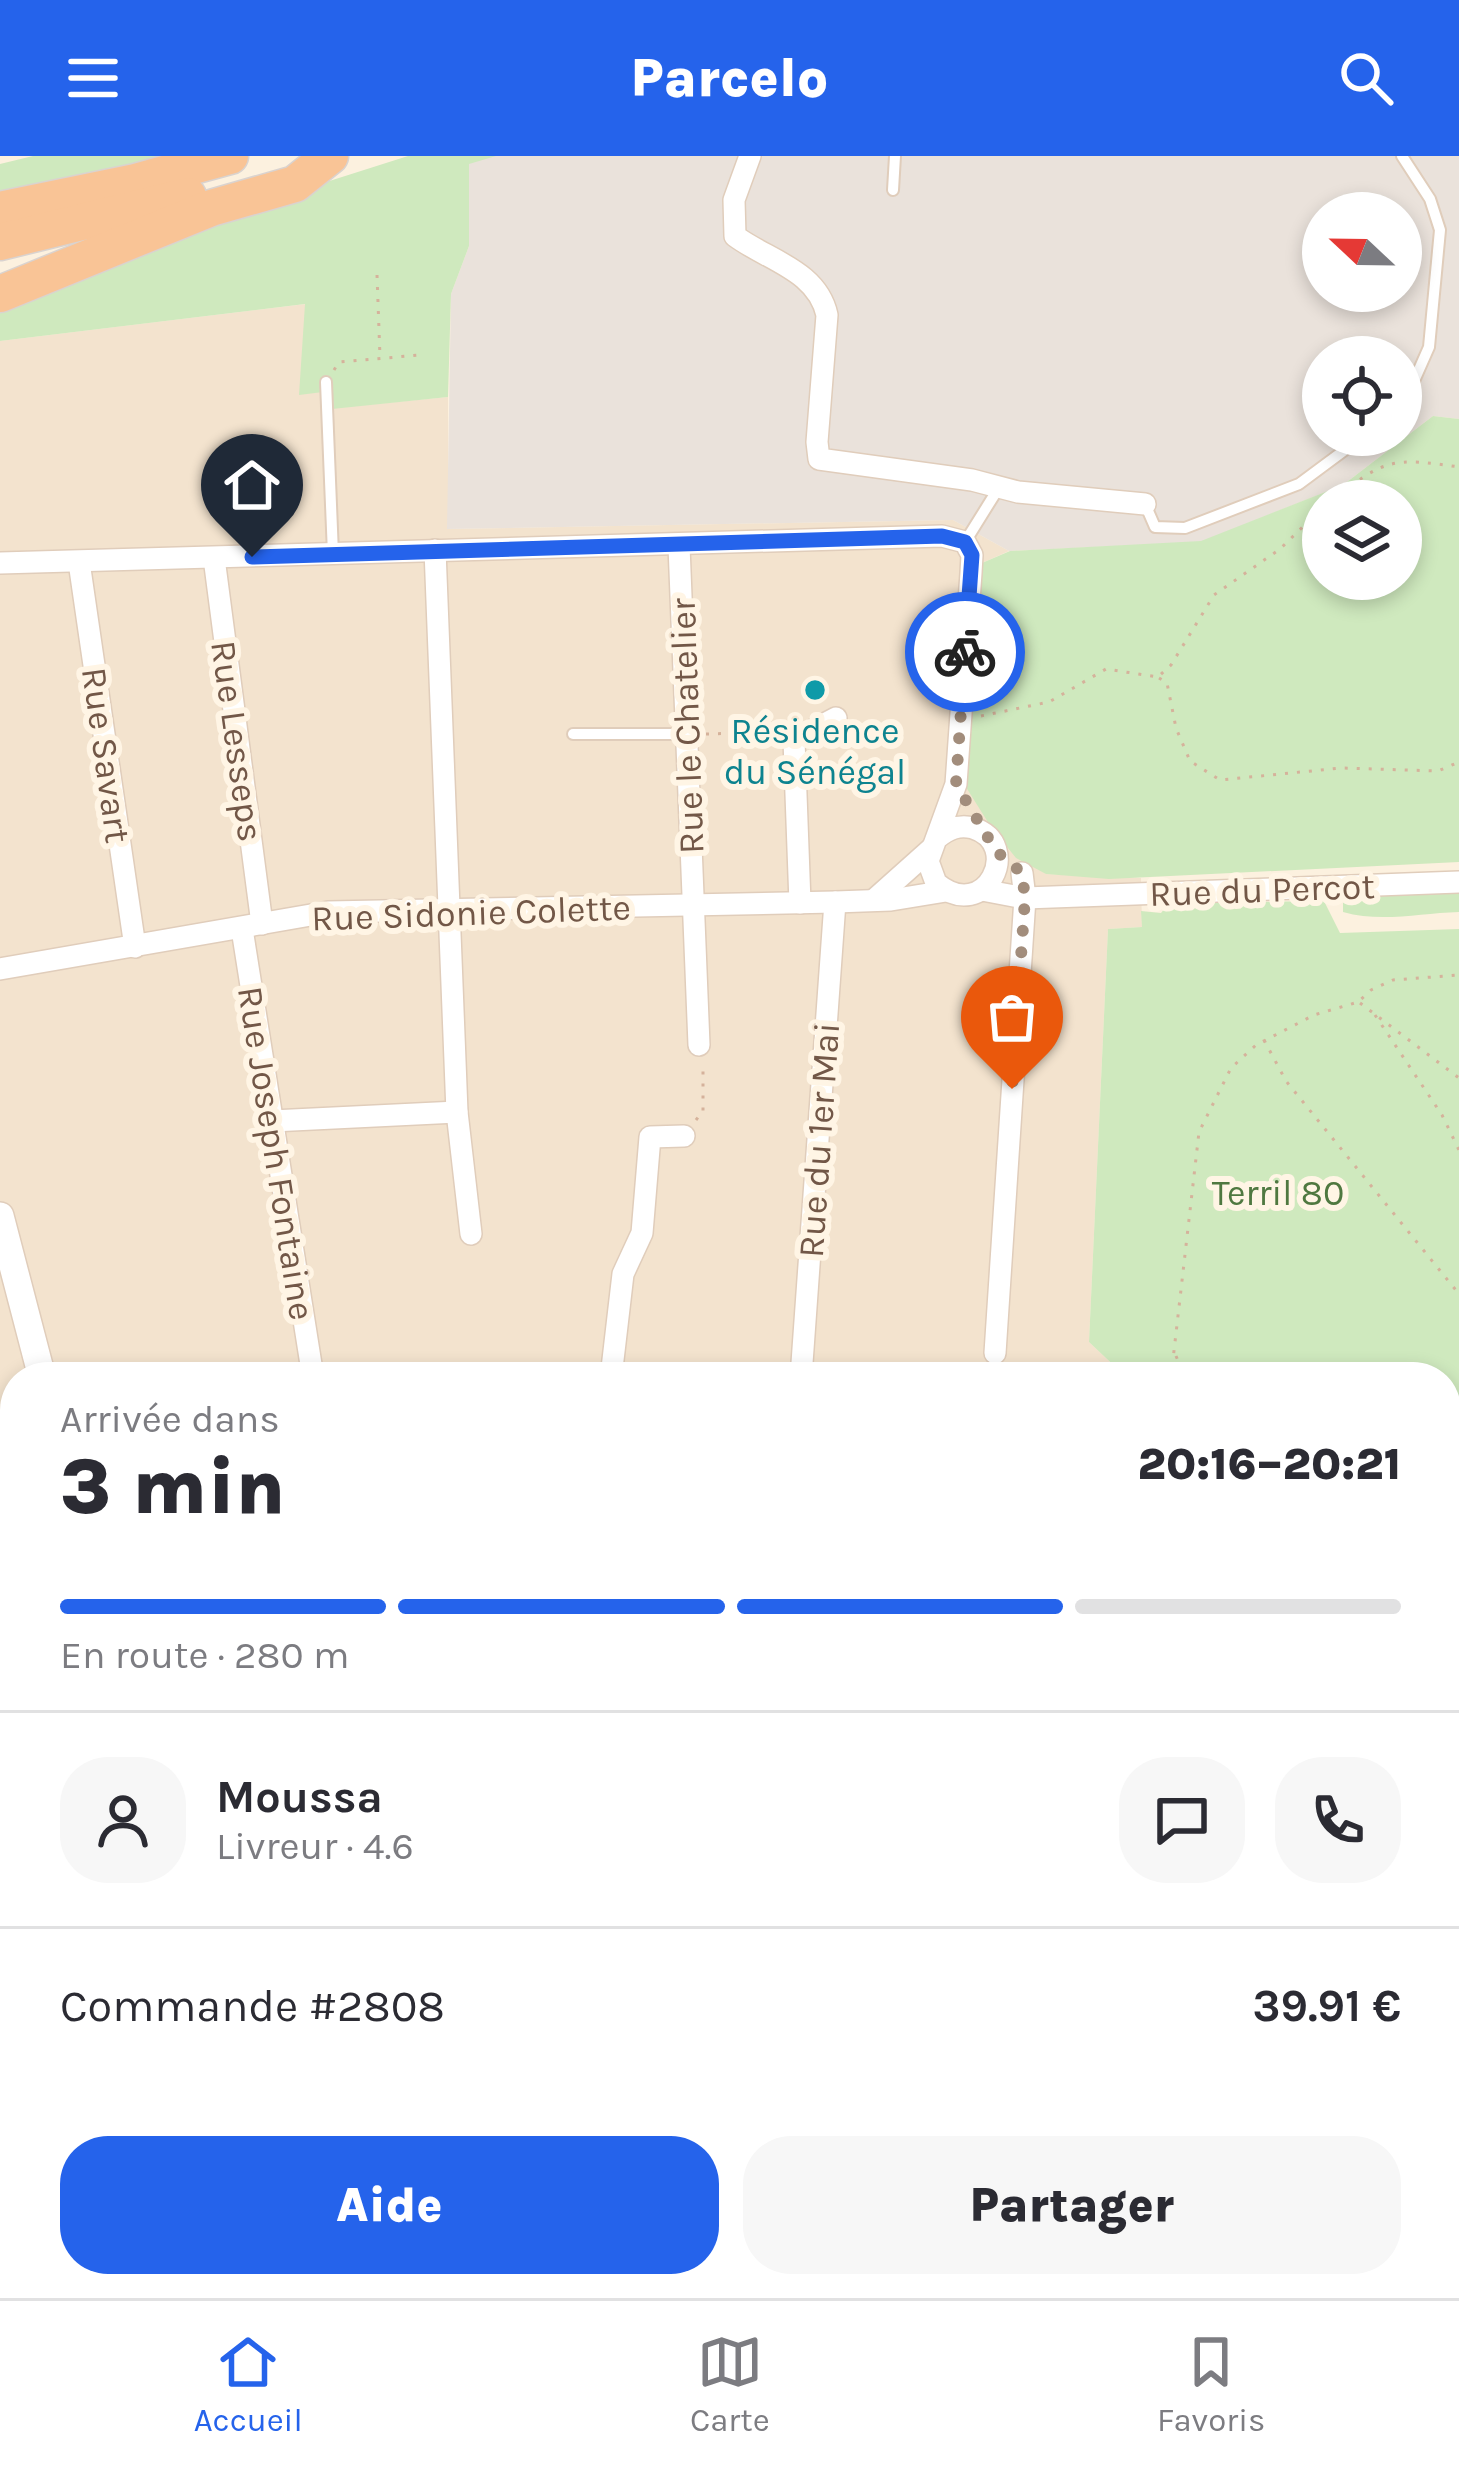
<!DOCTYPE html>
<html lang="fr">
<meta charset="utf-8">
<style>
:root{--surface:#fff;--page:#f7f7f7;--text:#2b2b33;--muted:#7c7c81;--line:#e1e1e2;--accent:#2563eb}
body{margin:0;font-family:Karla,sans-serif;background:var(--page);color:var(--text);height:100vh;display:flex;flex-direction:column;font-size:45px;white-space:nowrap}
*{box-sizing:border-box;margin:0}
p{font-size:39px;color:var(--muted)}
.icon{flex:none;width:66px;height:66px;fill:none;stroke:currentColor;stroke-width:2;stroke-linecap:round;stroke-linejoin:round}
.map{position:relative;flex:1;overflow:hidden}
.side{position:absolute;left:0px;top:1206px;width:1461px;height:936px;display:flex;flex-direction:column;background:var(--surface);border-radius:48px 48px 0 0;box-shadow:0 6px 18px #0003}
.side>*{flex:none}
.needle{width:78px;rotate:292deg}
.buttons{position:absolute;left:1302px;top:36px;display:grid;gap:24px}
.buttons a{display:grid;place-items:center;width:120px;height:120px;border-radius:50%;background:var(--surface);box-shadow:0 6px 18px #0003;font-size:60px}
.pin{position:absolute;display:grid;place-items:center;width:102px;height:102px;color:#fff;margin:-123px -51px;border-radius:50% 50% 50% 0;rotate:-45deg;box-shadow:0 0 12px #0007}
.pin .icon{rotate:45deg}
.courier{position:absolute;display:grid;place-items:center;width:120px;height:120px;margin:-60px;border:9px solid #2563eb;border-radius:50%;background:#fff;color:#222;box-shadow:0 3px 15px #0007}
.overview em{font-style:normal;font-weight:800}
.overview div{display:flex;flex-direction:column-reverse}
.overview{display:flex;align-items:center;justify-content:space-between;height:204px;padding:0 60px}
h1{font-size:78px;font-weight:800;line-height:90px}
.bar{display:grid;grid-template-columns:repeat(4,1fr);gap:18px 12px;align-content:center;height:144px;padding:0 60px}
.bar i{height:15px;border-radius:9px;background:var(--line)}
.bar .current{background:var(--accent)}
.bar p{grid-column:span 4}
.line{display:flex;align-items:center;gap:30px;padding:0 60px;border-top:3px solid var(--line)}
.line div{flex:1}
.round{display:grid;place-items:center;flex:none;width:126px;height:126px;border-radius:48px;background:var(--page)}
.cta{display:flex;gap:24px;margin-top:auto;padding:24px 60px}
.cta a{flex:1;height:138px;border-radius:48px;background:var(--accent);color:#fff;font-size:48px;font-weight:800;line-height:138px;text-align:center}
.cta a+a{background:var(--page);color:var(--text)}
header{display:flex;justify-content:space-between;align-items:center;height:156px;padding:0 60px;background:var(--accent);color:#fff;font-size:54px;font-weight:800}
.dock{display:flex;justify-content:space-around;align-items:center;height:168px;border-top:3px solid var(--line);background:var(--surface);font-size:33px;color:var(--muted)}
.dock a{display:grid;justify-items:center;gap:6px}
.dock .current{color:var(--accent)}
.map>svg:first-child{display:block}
.residential{fill:#f3e3ce}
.industrial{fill:#eae2db;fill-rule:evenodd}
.green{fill:#cfe9be;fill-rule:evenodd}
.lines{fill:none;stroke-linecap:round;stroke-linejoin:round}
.service-casing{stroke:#e0cdbb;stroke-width:14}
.minor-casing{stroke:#e0cdbb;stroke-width:24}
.tertiary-casing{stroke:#e0cdbb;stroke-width:30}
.trunk-casing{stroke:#dad3cf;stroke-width:39}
.path{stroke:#d5b29b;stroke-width:3;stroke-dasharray:3 9;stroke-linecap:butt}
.service{stroke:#fff;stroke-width:10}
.minor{stroke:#fff;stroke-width:21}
.tertiary{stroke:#fff;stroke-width:27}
.trunk{stroke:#f9c496;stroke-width:36}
.done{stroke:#a28d7c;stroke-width:12;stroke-dasharray:0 21.6}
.route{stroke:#2563eb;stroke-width:15}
.culture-dot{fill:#0f9aa8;stroke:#fff5e5;stroke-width:4.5}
.labels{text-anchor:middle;stroke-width:12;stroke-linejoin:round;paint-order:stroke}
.street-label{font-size:36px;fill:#725747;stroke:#fff5e5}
.culture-label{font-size:36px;fill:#0d838f;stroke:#fff5e5}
.park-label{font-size:36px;fill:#4f7840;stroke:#fff5e5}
</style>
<header><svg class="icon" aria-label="menu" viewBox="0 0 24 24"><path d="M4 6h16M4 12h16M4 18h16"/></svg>Parcelo<svg class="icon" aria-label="search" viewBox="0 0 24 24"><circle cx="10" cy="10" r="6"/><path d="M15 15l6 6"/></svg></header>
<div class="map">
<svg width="1459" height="2142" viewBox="0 0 1459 2142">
<rect width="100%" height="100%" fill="#fcf1df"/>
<g class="residential">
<path d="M306,148L332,235L333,252L448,241V373L953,364L1009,395L982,407L1046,718L1141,722L1142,771L1108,773L1089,1186L1126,1221H15V1537L0,1539V185Z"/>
<path d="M281,2127H1142L1147,2142H284Z"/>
</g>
<path class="industrial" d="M468,0H1459V263L1433,260L1343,329L1201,386L1009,395L953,364L447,373L451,138L469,90ZM1323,57H1401V135H1323ZM1323,201H1401V279H1323Z"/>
<g class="green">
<path d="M33,0H179L0,38V8Z"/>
<path d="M408,0H496L469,8V90L451,138L448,241L332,253L331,235L299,239L305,148L0,185V148L223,59Z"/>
<path d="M1433,260L1459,263V706L1109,723L1046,718L1016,702L991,671L964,628L982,407L1010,395L1201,385L1343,329ZM1323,345H1401V423H1323Z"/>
<path d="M1459,735V756C1420,757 1381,767 1343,756V739Z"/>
<path d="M1324,745L1340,777L1459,773V2142H1147L1142,2127H1446V1221H1126L1089,1186L1108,773L1142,771L1141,755L1161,757L1169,747Z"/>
<path d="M15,1590V2127H255L258,2142H0V1597Z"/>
</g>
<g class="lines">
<g class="service-casing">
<g id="service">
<path d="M893,34L895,0"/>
<path d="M326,226L333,398"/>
<path d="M1401,241L1414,225L1429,191L1440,74L1430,43L1402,0"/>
<path d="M1145,348L1155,371L1185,372L1299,328L1365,279"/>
<path d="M965,386L998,333"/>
<path d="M573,578H686"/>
</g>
</g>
<g class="minor-casing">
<g id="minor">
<path d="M750,0L734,44L735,80C767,104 817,114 827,159L817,286L819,303L972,324L1018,336L1145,348"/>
<path d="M679,390L699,889"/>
<path d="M435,394L457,956L471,1078"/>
<path d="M214,402L262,768"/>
<path d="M79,406L135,791"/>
<path d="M0,407L942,380L965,386L972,399L971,417L956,628L928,705L936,727C986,769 1024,688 973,672C959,668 948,673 937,682"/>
<path d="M982,734L1025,742L1459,726"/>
<path d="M875,743L931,693"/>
<path d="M800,747L794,584L836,562"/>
<path d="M242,773L313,1221"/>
<path d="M0,813L328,756L835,746L891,744L946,735"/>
<path d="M272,965L457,956"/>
<path d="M995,1197L1025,742L1022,717"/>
<path d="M611,1221L623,1118L642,1077L650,981L684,980"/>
<path d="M801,1221L835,746"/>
<path d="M0,1439L15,1438"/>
<path d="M594,2127L600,2142"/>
<path d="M757,2127L758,2142"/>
</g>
</g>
<g class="tertiary-casing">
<g id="tertiary">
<path d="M0,1060L42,1221"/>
<path d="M274,2127L277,2142"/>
</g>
</g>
<g class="trunk-casing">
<g id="trunk">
<path d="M0,54L135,26L230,0"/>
<path d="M0,86L188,40"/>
<path d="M0,138L211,52L295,28L330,0"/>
</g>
</g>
<g class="path">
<path d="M377,119L380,201"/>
<path d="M334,214L339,206L420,199"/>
<path d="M1331,345C1385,303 1391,301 1459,311"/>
<path d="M1159,522L1167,527L1176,572L1190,605L1220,624L1341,612L1438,615L1459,606"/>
<path d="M981,560L1049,546L1106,513L1158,521L1171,509L1214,439L1280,393L1323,351"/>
<path d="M706,578L774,576"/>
<path d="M1360,847L1459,922"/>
<path d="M1375,859L1442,959L1459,994"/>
<path d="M1264,884L1286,925L1459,1138"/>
<path d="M696,964L703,955V911"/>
<path d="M1176,1200L1185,1221"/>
<path d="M1171,1221L1199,976L1231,912L1256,889L1314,859L1358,846L1371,834L1393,824L1459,819"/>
<path d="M1459,1244L1455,1254L1459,1281"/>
<path d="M1446,1373L1459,1363"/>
<path d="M0,1688L15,1681"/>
<path d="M1446,1826L1459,1799"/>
<path d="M1448,1826L1459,1834"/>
<path d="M0,1892L15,1905"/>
<path d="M1446,2069L1459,2051"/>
<path d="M1446,2085L1457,2142"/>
<path d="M1177,2127L1183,2142"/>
<path d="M145,2142L147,2127"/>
</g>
<use href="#service" class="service"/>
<use href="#minor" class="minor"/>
<use href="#tertiary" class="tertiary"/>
<use href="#trunk" class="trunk"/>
</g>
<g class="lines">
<path class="done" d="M965,496L956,628L996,695L1022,717L1025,742L1012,933"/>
<path class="route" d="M252,401L942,380L965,386L972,399L965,496"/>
</g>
<circle class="culture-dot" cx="815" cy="534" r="12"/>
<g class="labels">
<g class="street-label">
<text transform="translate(686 570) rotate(-92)" y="13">Rue le Chatelier</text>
<text transform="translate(238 585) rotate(82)" y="13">Rue Lesseps</text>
<text transform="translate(107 599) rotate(82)" y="13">Rue Savart</text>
<text transform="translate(1262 733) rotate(-2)" y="13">Rue du Percot</text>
<text transform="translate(471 756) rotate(-2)" y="13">Rue Sidonie Colette</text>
<text transform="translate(818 984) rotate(-86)" y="13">Rue du 1er Mai</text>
<text transform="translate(277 997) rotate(81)" y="13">Rue Joseph Fontaine</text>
</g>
<g class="culture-label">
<text x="815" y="587">Résidence<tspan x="815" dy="41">du Sénégal</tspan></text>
</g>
<g class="park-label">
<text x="1278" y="1049">Terril 80</text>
</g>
</g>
</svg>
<div class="buttons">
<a><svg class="needle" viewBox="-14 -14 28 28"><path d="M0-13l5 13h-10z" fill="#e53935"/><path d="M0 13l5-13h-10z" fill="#7c7c81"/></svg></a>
<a><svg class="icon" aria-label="locate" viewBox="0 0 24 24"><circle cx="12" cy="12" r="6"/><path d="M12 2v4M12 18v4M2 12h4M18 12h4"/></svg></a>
<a><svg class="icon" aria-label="layers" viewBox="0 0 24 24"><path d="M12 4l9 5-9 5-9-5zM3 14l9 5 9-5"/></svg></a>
</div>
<div class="pin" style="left:1012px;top:933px;background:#ea580c"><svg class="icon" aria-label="bag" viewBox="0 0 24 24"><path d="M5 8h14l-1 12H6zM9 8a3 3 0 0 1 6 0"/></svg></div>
<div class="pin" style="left:252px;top:401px;background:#1f2937"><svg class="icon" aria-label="home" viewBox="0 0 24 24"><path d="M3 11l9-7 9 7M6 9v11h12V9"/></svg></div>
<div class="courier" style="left:965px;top:496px"><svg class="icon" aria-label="bike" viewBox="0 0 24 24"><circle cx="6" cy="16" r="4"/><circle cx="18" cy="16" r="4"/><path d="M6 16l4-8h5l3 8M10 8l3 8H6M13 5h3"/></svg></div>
<section class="side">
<div class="overview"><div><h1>3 min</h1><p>Arrivée dans</p></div><em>20:16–20:21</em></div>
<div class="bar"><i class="current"></i><i class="current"></i><i class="current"></i><i></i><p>En route · 280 m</p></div>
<div class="line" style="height:216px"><a class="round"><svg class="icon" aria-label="person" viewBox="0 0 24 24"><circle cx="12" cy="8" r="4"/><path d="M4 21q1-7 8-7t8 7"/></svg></a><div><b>Moussa</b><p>Livreur · 4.6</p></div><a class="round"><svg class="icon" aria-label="chat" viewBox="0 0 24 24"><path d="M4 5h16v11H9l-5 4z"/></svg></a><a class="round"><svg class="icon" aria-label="phone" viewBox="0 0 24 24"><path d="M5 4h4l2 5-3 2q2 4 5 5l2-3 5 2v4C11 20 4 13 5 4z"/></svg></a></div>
<div class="line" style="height:156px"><div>Commande #2808</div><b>39.91 €</b></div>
<div class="cta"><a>Aide</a><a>Partager</a></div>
</section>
</div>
<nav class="dock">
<a class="current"><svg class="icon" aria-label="home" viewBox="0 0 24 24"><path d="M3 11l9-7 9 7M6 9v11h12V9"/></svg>Accueil</a>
<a><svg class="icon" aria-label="map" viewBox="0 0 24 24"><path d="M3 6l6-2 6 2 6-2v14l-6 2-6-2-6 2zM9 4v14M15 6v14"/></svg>Carte</a>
<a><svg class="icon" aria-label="saved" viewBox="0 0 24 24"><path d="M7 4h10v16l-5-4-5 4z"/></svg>Favoris</a>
</nav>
